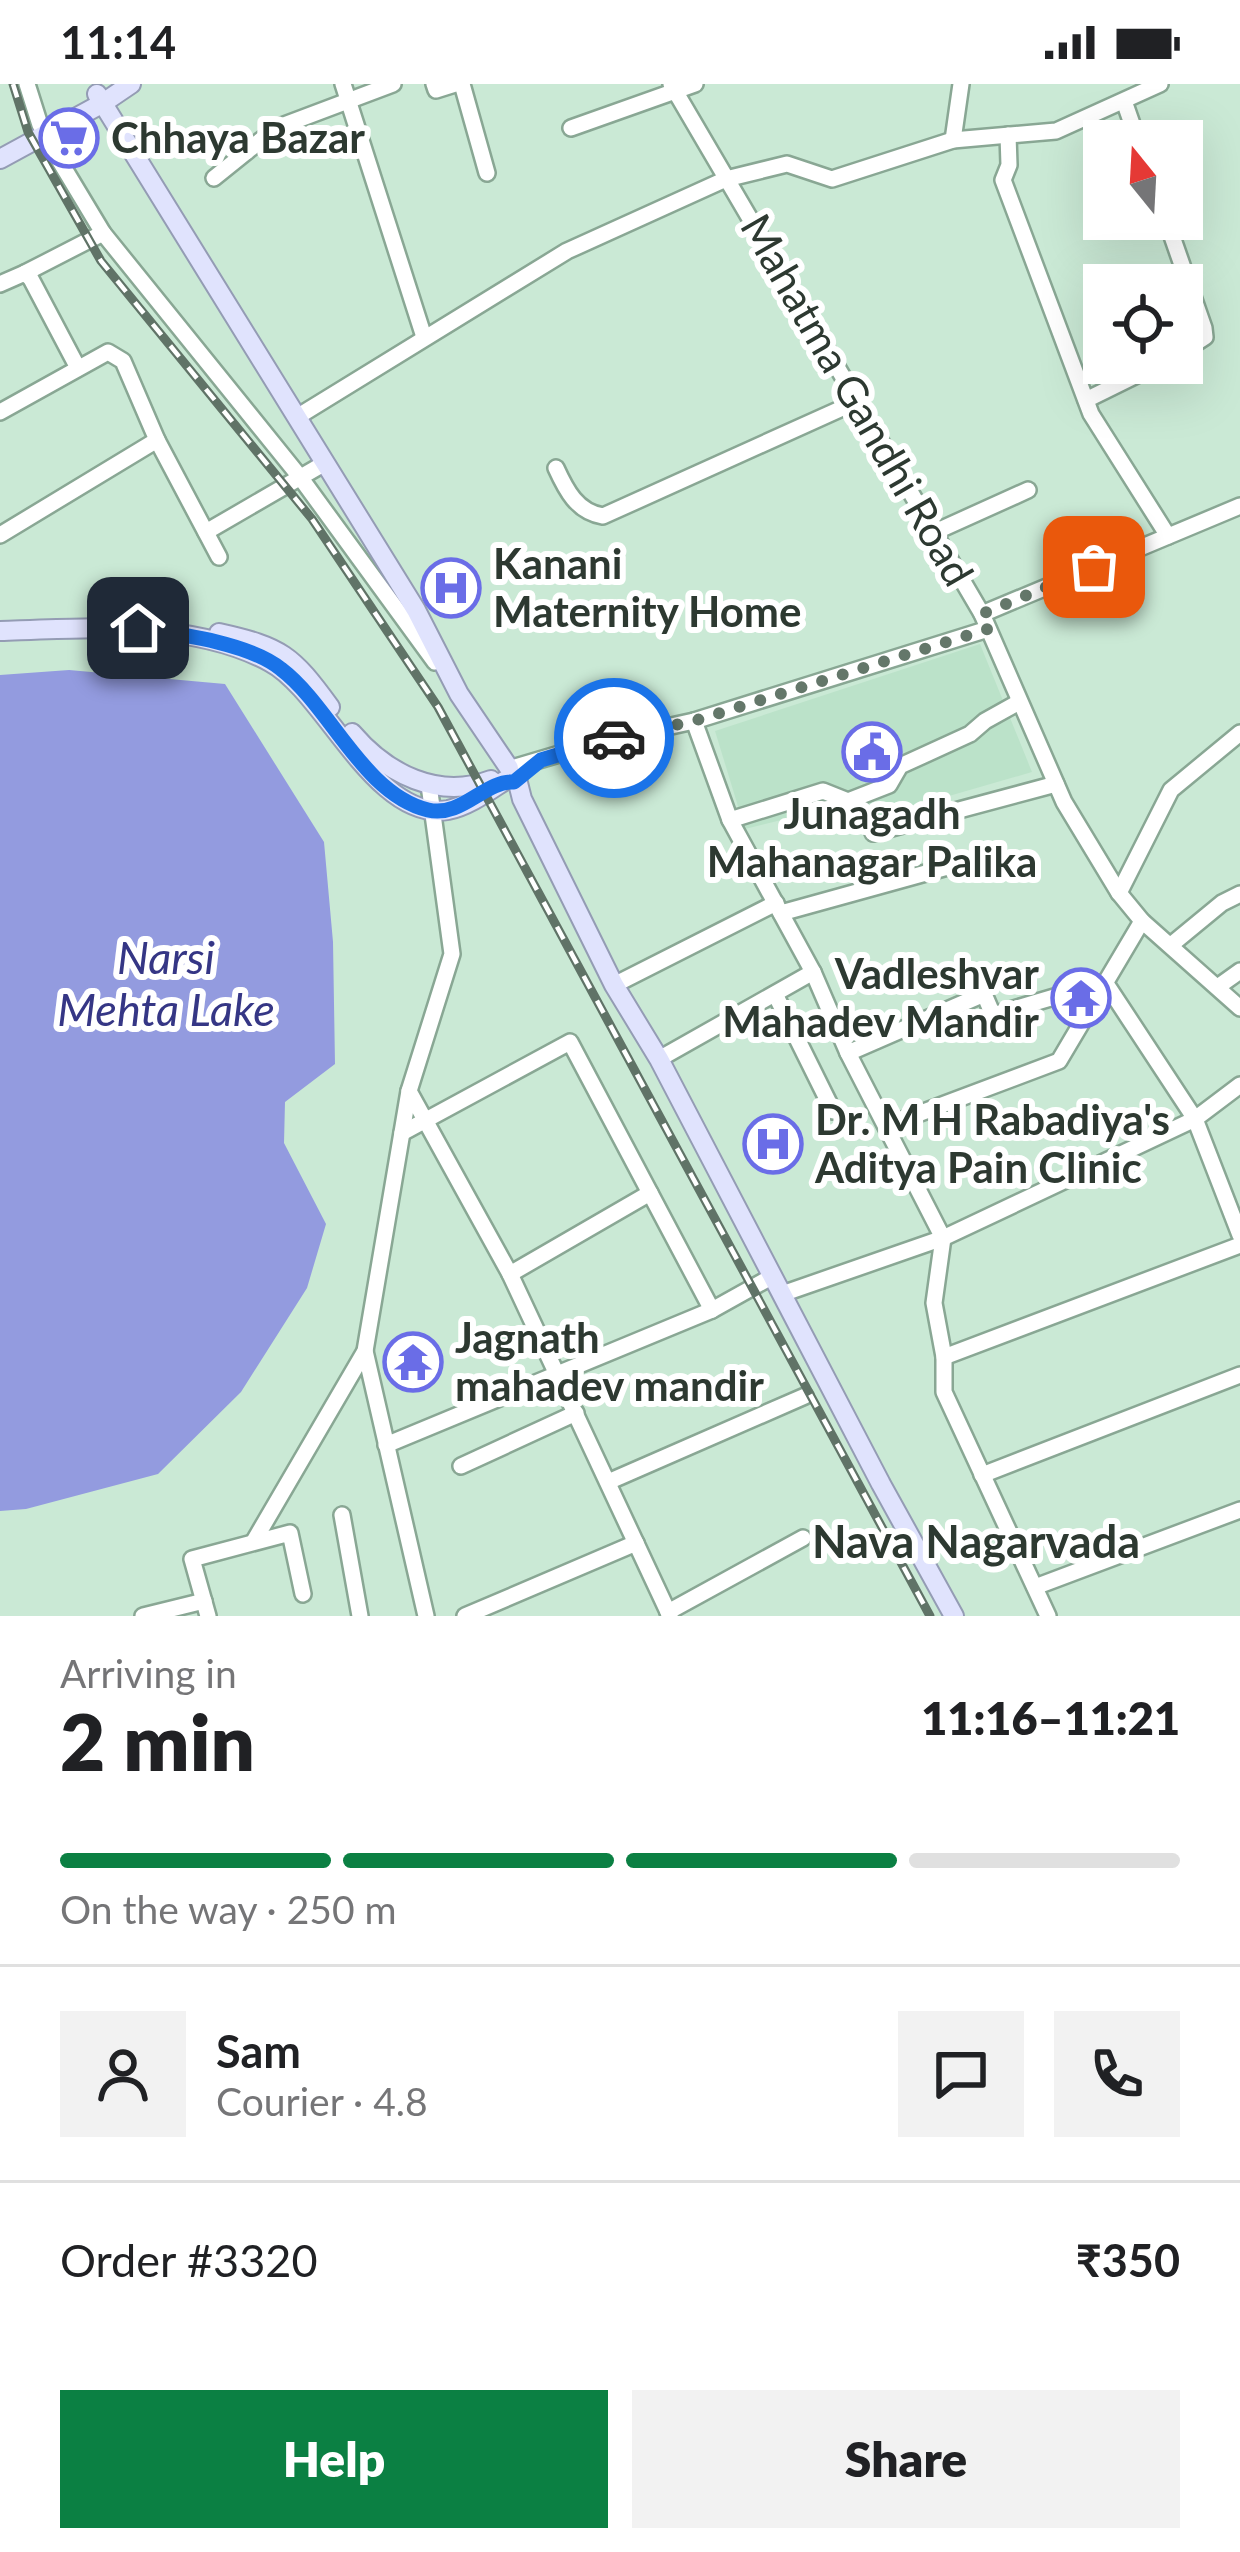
<!DOCTYPE html>
<meta charset="utf-8">
<style>
:root{--surface:#fff;--page:#f2f2f2;--text:#202124;--muted:#757577;--line:#e0e0e0;--accent:#0b8043}
body{margin:0;font-family:Lato,sans-serif;background:var(--page);color:var(--text);height:100vh;display:flex;flex-direction:column;font-size:45px;white-space:nowrap}
*{box-sizing:border-box;margin:0}
p{font-size:39px;color:var(--muted)}
.icon{flex:none;width:66px;height:66px;fill:none;stroke:currentColor;stroke-width:2;stroke-linecap:round;stroke-linejoin:round}
.map{position:relative;height:1532px;overflow:hidden}
.drawer{display:flex;flex-direction:column;background:var(--surface);flex:1}
.drawer>*{flex:none}
.needle{width:78px;rotate:342deg}
.controls{position:absolute;left:1083px;top:36px;display:grid;gap:24px}
.controls a{display:grid;place-items:center;width:120px;height:120px;border-radius:0px;background:var(--surface);box-shadow:0 12px 48px #0002;font-size:60px}
.pin{position:absolute;display:grid;place-items:center;width:102px;height:102px;color:#fff;margin:-51px;border-radius:24px;box-shadow:0 6px 18px #0006}
.courier{position:absolute;display:grid;place-items:center;width:120px;height:120px;margin:-60px;border:9px solid #1a73e8;border-radius:50%;background:#fff;color:#222;box-shadow:0 3px 15px #0007}
.summary em{font-style:normal;font-weight:800}
.summary div{display:flex;flex-direction:column-reverse}
.summary{display:flex;align-items:center;justify-content:space-between;height:204px;padding:0 60px}
h1{font-size:78px;font-weight:800;line-height:90px}
.bar{display:grid;grid-template-columns:repeat(4,1fr);gap:18px 12px;align-content:center;height:144px;padding:0 60px}
.bar i{height:15px;border-radius:9px;background:var(--line)}
.bar .on{background:var(--accent)}
.bar p{grid-column:span 4}
.line{display:flex;align-items:center;gap:30px;padding:0 60px;border-top:3px solid var(--line)}
.line div{flex:1}
.round{display:grid;place-items:center;flex:none;width:126px;height:126px;border-radius:0px;background:var(--page)}
.cta{display:flex;gap:24px;margin-top:auto;padding:24px 60px}
.cta a{flex:1;height:138px;border-radius:0px;background:var(--accent);color:#fff;font-size:48px;font-weight:800;line-height:138px;text-align:center}
.cta a+a{background:var(--page);color:var(--text)}
.status{display:flex;justify-content:space-between;align-items:center;height:84px;padding:0 60px;background:var(--surface);direction:ltr}
.status svg{height:33px;fill:currentColor}
.map>svg:first-child{display:block}
.built{fill:#bbe2c9}
.water{fill:#939bdf}
.lines{fill:none;stroke-linecap:round;stroke-linejoin:round}
.minor-casing{stroke:#89a794;stroke-width:20}
.major-casing{stroke:#949cb4;stroke-width:22}
.minor{stroke:#fff;stroke-width:15}
.major{stroke:#e0e3fd;stroke-width:18}
.rail-casing{stroke:#607367;stroke-width:9}
.rail{stroke:#fff;stroke-width:4.5;stroke-dasharray:14;stroke-linecap:butt}
.done{stroke:#64776a;stroke-width:12;stroke-dasharray:0 21.6}
.route{stroke:#1a73e8;stroke-width:15}
.labels{text-anchor:middle;stroke-width:12;stroke-linejoin:round;paint-order:stroke}
.poi-label{font-size:42px;font-weight:bold;fill:#2d3931;stroke:#fff;text-anchor:start}
.street-label{font-size:42px;fill:#2d3931;stroke:#fff}
.water-label{font-size:45px;font-style:italic;fill:#353685;stroke:#fff}
.neighbourhood-label{font-size:45px;font-weight:bold;fill:#2d3931;stroke:#fff}
</style>
<div class="status"><b>11:14</b><svg viewBox="0 0 49 12"><path d="M0 12V9h3v3zM5 12V6h3v6zM10 12V3h3v9zM15 12V0h3v12zM26 1h20v11H26zM47 4h2v5h-2z"/></svg></div>
<div class="map">
<svg width="1240" height="1532" viewBox="0 0 1240 1532">
<rect width="100%" height="100%" fill="#cae9d5"/>
<path class="built" d="M980,560L1032,688L828,747L818,727L745,745L715,647Z"/>
<path class="water" d="M69,586L225,600L324,758L333,858L335,980L285,1018L284,1059L326,1140L307,1204L241,1308L158,1390L26,1425L0,1427V591Z"/>
<g class="lines">
<g class="minor-casing">
<g id="minor">
<path d="M27,0L40,41"/>
<path d="M343,0L424,253"/>
<path d="M434,0L436,6L455,0"/>
<path d="M462,0L487,89"/>
<path d="M671,0L982,530L1064,718L1119,809L1142,837L1240,924"/>
<path d="M1124,17L1138,57"/>
<path d="M571,44L695,0"/>
<path d="M44,51L103,149L300,393L435,578"/>
<path d="M1008,51L1009,81L1003,96L1091,330L1168,452"/>
<path d="M953,56L961,0"/>
<path d="M214,94L276,44L393,0"/>
<path d="M1166,135L1204,244L1205,253L1182,268"/>
<path d="M25,189L103,149"/>
<path d="M0,200L25,189L31,195L78,284"/>
<path d="M1086,316L1161,279"/>
<path d="M0,328L108,268L123,277L157,356L0,451"/>
<path d="M297,333L567,167L726,95L787,80L832,95L953,56L1056,47L1160,0"/>
<path d="M157,356L219,473"/>
<path d="M556,384C566,406 577,428 603,432L858,317"/>
<path d="M206,448L325,379"/>
<path d="M935,448L1028,406"/>
<path d="M982,530L1240,422"/>
<path d="M694,637L730,736L813,888L848,969L943,1154L934,1219L944,1273V1308L1048,1532"/>
<path d="M512,684L603,657L694,637L988,545"/>
<path d="M730,736L823,707L848,717L889,701L900,682L970,650L985,637L1019,618"/>
<path d="M873,749L1056,700"/>
<path d="M1119,809L1171,706L1240,649"/>
<path d="M781,829L962,779"/>
<path d="M1171,861L1222,819L1240,810"/>
<path d="M614,901L776,819"/>
<path d="M1219,902L1240,887"/>
<path d="M775,910L833,1027"/>
<path d="M848,969L984,910L993,931L1105,898L1195,1035L1240,1151"/>
<path d="M659,975L813,888"/>
<path d="M409,1007L510,1190L670,1532"/>
<path d="M886,1042L1059,977L1142,837"/>
<path d="M402,1049L570,958L712,1226"/>
<path d="M510,1190L650,1109"/>
<path d="M782,1210L943,1154L1195,1035L1240,1001"/>
<path d="M365,1267L426,1532"/>
<path d="M944,1273L1240,1161"/>
<path d="M386,1361L712,1226L773,1192"/>
<path d="M461,1382L576,1329"/>
<path d="M982,1391L1240,1291"/>
<path d="M608,1398L805,1312"/>
<path d="M342,1431L360,1532"/>
<path d="M254,1457L365,1267L409,1007L452,870L429,701"/>
<path d="M1035,1503L1240,1426"/>
<path d="M668,1528L803,1454"/>
<path d="M143,1532L204,1517"/>
<path d="M208,1532L192,1475L290,1449L303,1510"/>
<path d="M465,1532L636,1459"/>
</g>
</g>
<g class="major-casing">
<g id="major">
<path d="M97,10L416,526L459,610L509,684"/>
<path d="M0,75L103,19L131,0"/>
<path d="M0,547C85,544 192,536 270,578C325,607 375,738 448,726C468,722 487,708 504,697"/>
<path d="M219,549C282,563 292,571 330,623"/>
<path d="M352,649C387,690 438,716 491,696"/>
<path d="M517,695L522,715L614,901L659,975L881,1400L954,1532"/>
</g>
</g>
<use href="#minor" class="minor"/>
<use href="#major" class="major"/>
<g class="rail-casing">
<path id="rail" d="M13,0L28,48L101,177L312,435L438,623L930,1532"/>
</g>
<use href="#rail" class="rail"/>
</g>
<g class="lines">
<path class="done" d="M614,654L694,637L988,545L982,530L1094,483"/>
<path class="route" d="M138,544C179,550 249,559 281,585C331,623 363,710 428,726C462,734 485,696 514,698L541,676L614,654"/>
</g>
<defs>
<g id="supermarket-ring" transform="scale(3)"><circle r="9.5" fill="#fff" stroke="#6a6de7" stroke-width="1.5"/><path d="M-6-5.5h2.5l.6 2H6L4.5 2H-2.5L-4.4-4H-6ZM-1.5 3.2a1.3 1.3 0 1 0 .1 0ZM3 3.2a1.3 1.3 0 1 0 .1 0Z" fill="#6a6de7"/></g>
<g id="hospital-ring" transform="scale(3)"><circle r="9.5" fill="#fff" stroke="#6a6de7" stroke-width="1.5"/><path d="M-5-5h3v3.5h4V-5h3V5h-3V1.5h-4V5h-3Z" fill="#6a6de7"/></g>
<g id="civic-ring" transform="scale(3)"><circle r="9.5" fill="#fff" stroke="#6a6de7" stroke-width="1.5"/><path d="M-.6-6.5H3V-4.5H.6V-3L4-1V1h2V6H-6V1h2V-1L-.6-3ZM-1.2 2.5V6h2.4V2.5Z" fill="#6a6de7"/></g>
<g id="temple-ring" transform="scale(3)"><circle r="9.5" fill="#fff" stroke="#6a6de7" stroke-width="1.5"/><path d="M0-6L5-2H3V0L6.5 2.5H4V6H1.5V3h-3V6H-4V2.5H-6.5L-3 0V-2H-5Z" fill="#6a6de7"/></g>
</defs>
<g fill-rule="evenodd">
<use href="#supermarket-ring" x="69" y="54"/>
<use href="#hospital-ring" x="451" y="504"/>
<use href="#civic-ring" x="872" y="668"/>
<use href="#temple-ring" x="1081" y="914"/>
<use href="#hospital-ring" x="773" y="1060"/>
<use href="#temple-ring" x="413" y="1278"/>
</g>
<g class="labels">
<g class="poi-label">
<text x="111" y="69">Chhaya Bazar</text>
<text x="493" y="495">Kanani<tspan x="493" dy="48">Maternity Home</tspan></text>
<text x="872" y="745" text-anchor="middle">Junagadh<tspan x="872" dy="48">Mahanagar Palika</tspan></text>
<text x="1039" y="905" text-anchor="end">Vadleshvar<tspan x="1039" dy="48">Mahadev Mandir</tspan></text>
<text x="815" y="1051">Dr. M H Rabadiya's<tspan x="815" dy="48">Aditya Pain Clinic</tspan></text>
<text x="455" y="1269">Jagnath<tspan x="455" dy="48">mahadev mandir</tspan></text>
</g>
<g class="street-label">
<text transform="translate(857 316) rotate(60)" y="15">Mahatma Gandhi Road</text>
</g>
<g class="water-label">
<text x="166" y="890">Narsi<tspan x="166" dy="52">Mehta Lake</tspan></text>
</g>
<g class="neighbourhood-label">
<text x="976" y="1474">Nava Nagarvada</text>
</g>
</g>
</svg>
<div class="controls">
<a><svg class="needle" viewBox="-14 -14 28 28"><path d="M0-13l5 13h-10z" fill="#e53935"/><path d="M0 13l5-13h-10z" fill="#757577"/></svg></a>
<a><svg class="icon" aria-label="locate" viewBox="0 0 24 24"><circle cx="12" cy="12" r="6"/><path d="M12 2v4M12 18v4M2 12h4M18 12h4"/></svg></a>
</div>
<div class="pin" style="left:1094px;top:483px;background:#ea580c"><svg class="icon" aria-label="bag" viewBox="0 0 24 24"><path d="M5 8h14l-1 12H6zM9 8a3 3 0 0 1 6 0"/></svg></div>
<div class="pin" style="left:138px;top:544px;background:#1f2937"><svg class="icon" aria-label="home" viewBox="0 0 24 24"><path d="M3 11l9-7 9 7M6 9v11h12V9"/></svg></div>
<div class="courier" style="left:614px;top:654px"><svg class="icon" aria-label="car" viewBox="0 0 24 24"><path d="M5 17H2v-5l4-1 3-4h7l3 4 3 1v5h-3M9 17h6M6 11h13"/><circle cx="7" cy="17" r="2"/><circle cx="17" cy="17" r="2"/></svg></div>
</div>
<section class="drawer">
<div class="summary"><div><h1>2 min</h1><p>Arriving in</p></div><em>11:16–11:21</em></div>
<div class="bar"><i class="on"></i><i class="on"></i><i class="on"></i><i></i><p>On the way · 250 m</p></div>
<div class="line" style="height:216px"><a class="round"><svg class="icon" aria-label="person" viewBox="0 0 24 24"><circle cx="12" cy="8" r="4"/><path d="M4 21q1-7 8-7t8 7"/></svg></a><div><b>Sam</b><p>Courier · 4.8</p></div><a class="round"><svg class="icon" aria-label="chat" viewBox="0 0 24 24"><path d="M4 5h16v11H9l-5 4z"/></svg></a><a class="round"><svg class="icon" aria-label="phone" viewBox="0 0 24 24"><path d="M5 4h4l2 5-3 2q2 4 5 5l2-3 5 2v4C11 20 4 13 5 4z"/></svg></a></div>
<div class="line" style="height:156px"><div>Order #3320</div><b>₹350</b></div>
<div class="cta"><a>Help</a><a>Share</a></div>
</section>
